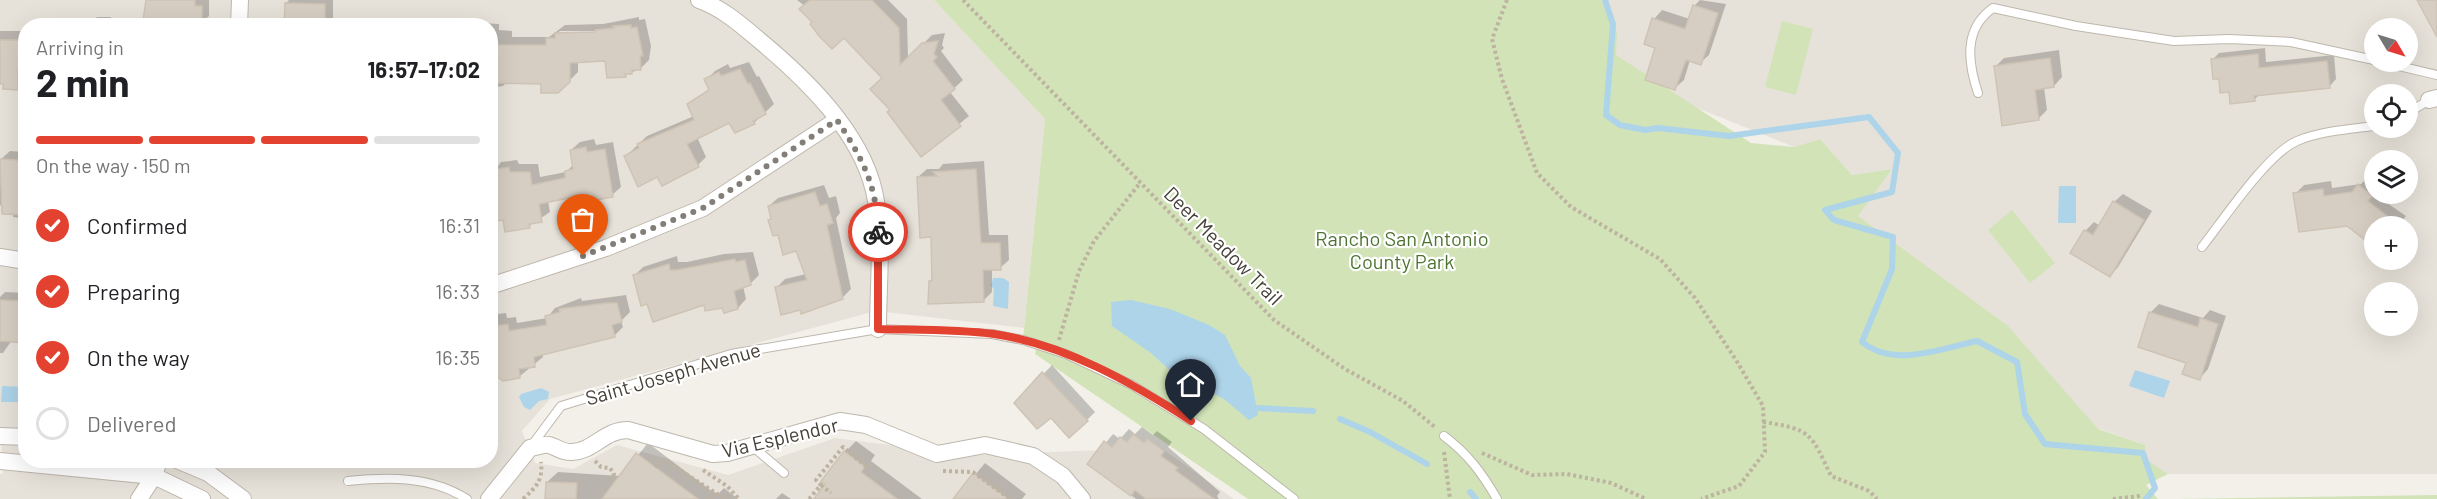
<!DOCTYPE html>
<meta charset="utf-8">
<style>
:root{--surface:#fff;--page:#f6f6f6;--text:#202124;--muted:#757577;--line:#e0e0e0;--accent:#e44230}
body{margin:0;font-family:Barlow,sans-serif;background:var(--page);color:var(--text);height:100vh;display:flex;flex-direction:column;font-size:22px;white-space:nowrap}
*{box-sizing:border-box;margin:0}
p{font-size:20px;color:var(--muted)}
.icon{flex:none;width:33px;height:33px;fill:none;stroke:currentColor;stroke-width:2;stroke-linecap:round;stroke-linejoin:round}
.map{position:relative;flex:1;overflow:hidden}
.panel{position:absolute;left:18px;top:18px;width:480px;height:450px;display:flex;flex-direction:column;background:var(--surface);border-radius:24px;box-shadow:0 6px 24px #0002}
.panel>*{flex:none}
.needle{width:39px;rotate:128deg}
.fabs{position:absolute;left:2364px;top:18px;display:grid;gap:12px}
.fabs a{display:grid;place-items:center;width:54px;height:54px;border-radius:50%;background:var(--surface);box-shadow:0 6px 24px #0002;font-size:30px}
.pin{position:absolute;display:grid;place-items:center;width:51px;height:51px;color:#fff;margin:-62px -26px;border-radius:50% 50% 50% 0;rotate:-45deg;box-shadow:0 0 6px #0007}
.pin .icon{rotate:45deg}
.courier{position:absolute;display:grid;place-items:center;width:60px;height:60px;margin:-30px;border:4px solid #e44230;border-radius:50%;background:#fff;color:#222;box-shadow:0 2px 8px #0007}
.head em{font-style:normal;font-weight:700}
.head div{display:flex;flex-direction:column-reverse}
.head{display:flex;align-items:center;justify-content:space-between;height:102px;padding:0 18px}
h1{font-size:39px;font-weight:700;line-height:45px}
.bar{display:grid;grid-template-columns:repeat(4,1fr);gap:9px 6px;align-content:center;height:72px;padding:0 18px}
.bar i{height:8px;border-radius:4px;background:var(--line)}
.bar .selected{background:var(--accent)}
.bar p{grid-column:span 4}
ol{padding:0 18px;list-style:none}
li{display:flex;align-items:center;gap:18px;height:66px}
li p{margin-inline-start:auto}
li .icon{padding:6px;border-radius:50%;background:var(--accent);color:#fff;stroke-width:4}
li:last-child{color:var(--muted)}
li i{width:33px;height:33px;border:3px solid var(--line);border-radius:50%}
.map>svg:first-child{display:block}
.residential{fill:#e7e2d9;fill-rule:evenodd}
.green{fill:#d1e3b7}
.water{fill:#add4e9}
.shadow{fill:#0003;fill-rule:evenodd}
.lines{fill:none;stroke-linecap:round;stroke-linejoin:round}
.stream{stroke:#add4e9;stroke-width:6}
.building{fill:#d7cec3;stroke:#cec3b4;stroke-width:1.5}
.lane-casing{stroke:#beb7ad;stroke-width:10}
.street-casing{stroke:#beb7ad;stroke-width:18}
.path{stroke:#beb2a0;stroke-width:4;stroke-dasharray:3 3;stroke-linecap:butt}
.lane{stroke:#fff;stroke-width:8}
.street{stroke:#fff;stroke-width:16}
.done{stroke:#837e77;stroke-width:6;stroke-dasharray:0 10.8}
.route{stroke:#e44230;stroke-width:8}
.labels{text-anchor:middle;stroke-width:4.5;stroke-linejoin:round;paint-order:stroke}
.park-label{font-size:20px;fill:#4d7331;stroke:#fff}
.street-label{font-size:20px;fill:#464039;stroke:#fff}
</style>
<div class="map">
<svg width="2437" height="499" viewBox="0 0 2437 499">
<rect width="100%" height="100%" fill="#f3f0ea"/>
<g class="residential">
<path d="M0,0H934L1045,119L1024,328L876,311L550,399L522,431L535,463L573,469L617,445L728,475L835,438L970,455L1161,448L1234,499H0V474L3,473L0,426ZM26,26H490V460H26Z"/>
<path d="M1601,0H2437V474H2168L2145,460V445L2100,429L2059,431L1844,235L1891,169L1852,175L1820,139L1794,147L1615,75ZM2374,28H2408V62H2374ZM2374,94H2408V128H2374ZM2374,160H2408V194H2374ZM2374,226H2408V260H2374ZM2374,292H2408V326H2374Z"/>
</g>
<g class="green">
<path d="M934,0H1601L1617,32L1616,55L1751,143L1794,147L1820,139L1852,175L1892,169L1858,216L2008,326L2098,429L2145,445V459L2168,474L2146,485L2158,499H1248L1035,354L1037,343L1023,339L1045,119Z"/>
<path d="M1782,21L1813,29L1796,95L1765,87Z"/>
<path d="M2012,210L2055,263L2030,283L1988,230Z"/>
<path d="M2437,495V499H2176Z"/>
</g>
<g class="water">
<path d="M2059,186H2076V223H2058Z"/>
<path d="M993,278H1003L1009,282L1008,309L993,306L994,289L991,286Z"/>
<path d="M1131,300L1170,309L1209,325L1225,335L1240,366L1251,378L1258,415L1249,420L1224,399L1173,373L1151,353L1112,326L1111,302Z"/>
<path d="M2135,370L2170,381L2164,398L2129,386Z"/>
<path d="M2,386L25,387V402H1Z"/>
<path d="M541,388L549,392L548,399L539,401L530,410L524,407L519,397L521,394Z"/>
</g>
<g class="shadow">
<path d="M147,0H209V16L204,20V26H149Z"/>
<path d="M289,0H333V26H285L286,3Z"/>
<path d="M797,0H888L907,19L908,59L932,35L945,33L942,45L944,48L941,51L963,80L950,92L969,116L921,155L892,109L884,78L844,36Z"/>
<path d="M1700,0L1726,4L1709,55L1700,63L1690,60L1684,80L1675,88L1657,47L1654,19L1662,10L1690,19L1695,5Z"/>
<path d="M97,17H111L110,26H52L72,24L76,19L94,20Z"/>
<path d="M639,17V20L645,19L651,46L649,60L640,69L625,75L607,59L578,61V72L558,92L542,83L507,82L503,86L490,88V26H480L482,23L499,24V30L512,31V37H549L565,25L603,24ZM560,31H603V34H556Z"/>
<path d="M0,31H26V81L18,89L0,83Z"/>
<path d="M2265,48L2266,62L2334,55L2336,79L2329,87L2260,94L2254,100L2230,90L2212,60L2219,53Z"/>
<path d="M2059,50L2062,77L2054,86L2044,87L2047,110L2038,119L1996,66L2004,58Z"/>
<path d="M749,62L757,77L759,76L774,104L754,123L730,121L697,137L706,157L698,165L658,175L626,156L647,136L694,116L689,105L710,88L706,80L715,71L728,64L730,68Z"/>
<path d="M594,139L596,145L613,142L621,187L612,195L570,197L548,201L550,212L529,226L504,218L490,221V177L501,162L517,160L519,164H538L540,177L566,172L574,164L571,150L580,142Z"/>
<path d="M10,151L26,152V219L13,217V213L0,205V160Z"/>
<path d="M984,161L989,235H1008L1009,260L1000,268H992V292L984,300L930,281L934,278L932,235L918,177L927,169H939L943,164Z"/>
<path d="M2368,177L2374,182V194L2406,216L2398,226H2374V245L2347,224L2295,194L2304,185L2331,181L2332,188L2361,184Z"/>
<path d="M824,185L829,198L836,196L840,213L836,218L851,289L843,297L802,312L776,288L785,279L806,274L797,249L779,234L770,220L772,218L769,206L778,198Z"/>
<path d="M2123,194L2152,211L2118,267L2110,276L2085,231L2094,222L2100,226L2114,202Z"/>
<path d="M753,252L759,275L750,284L743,286L746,299L738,308L705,303H648L634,276L643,267L677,256L678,262H687L724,254Z"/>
<path d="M5,292L26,293V341L12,340L3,353H0V297Z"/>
<path d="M626,295L630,312L621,321L623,327L614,336L543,353V357L520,376L490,370V315L506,313L507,318L516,317L517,323L547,318L555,308L581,298L582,301Z"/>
<path d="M2159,304L2203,318L2210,310L2226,316L2208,369L2200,378L2188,362L2139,346L2151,312Z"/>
<path d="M1052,365L1095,412L1087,420L1051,415L1016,403Z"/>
<path d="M1142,427L1153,435L1157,431L1172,442L1168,447L1220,492L1217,496L1219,499H1136L1089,463L1113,434L1120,439L1129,429L1135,434Z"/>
<path d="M856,441L875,455L871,461L922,499H816L845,452Z"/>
<path d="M648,443L717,495L724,488L738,499H547V482L558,472L621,476Z"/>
<path d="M985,463L1026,494L1022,499H955Z"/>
<path d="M782,493L791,499H776Z"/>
</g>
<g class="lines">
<g class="stream">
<path d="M1605,0L1613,24L1606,115L1620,125L1645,130L1658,128L1729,136L1869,117L1898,153L1892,192L1825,210L1834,220L1893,237L1892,269L1862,342C1894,368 1939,349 1977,341L2017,362L2025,414L2045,444L2143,453L2155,488L2146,499"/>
<path d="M1258,408L1313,411"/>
<path d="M1340,419L1370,432L1427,464"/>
<path d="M1470,492L1476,499"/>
</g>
</g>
<g class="building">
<path d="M146,0H195V6H202V25L148,26V21H143Z"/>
<path d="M810,0H872L899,28L900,65L922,43L938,41L934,54L937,57L933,61L955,89L941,100L961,126L921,157L887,112L890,110L870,89L882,78L844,38L832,49L820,37L810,24L812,22L799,9Z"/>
<path d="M2417,0H2437V37Z"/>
<path d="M285,3L325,4V26H284Z"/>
<path d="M1693,5L1718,13L1701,65L1686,60L1675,90L1645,80L1655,48L1644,44L1652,18L1685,29Z"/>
<path d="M631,25V28L637,27L643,56H640L641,70H632V74H625L626,77L607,78L605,61L570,63V82L558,93H541V84L490,83V45H546V38H555V33L595,32V30L614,28L613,26Z"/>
<path d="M0,40H26V71L18,70V90L3,89V84H0Z"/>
<path d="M2258,54L2259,68L2327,61L2330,88L2254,96L2255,101L2230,104L2229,92L2220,93L2219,79H2213L2211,59Z"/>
<path d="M2050,58L2054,87L2035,90L2039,120L2002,126L1994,66Z"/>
<path d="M740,69L748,84L750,83L766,114L753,121L755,124L735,133L729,123L687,144L699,167L662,186L657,177L638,187L624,156L639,148L637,144L694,120L687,104L709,90L704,79L719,72L721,76Z"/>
<path d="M586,147L587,152L605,149L613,197L591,201L590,199L570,202L569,198L539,204L542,222L529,224L530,228L505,232L503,220L490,222V183L493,182L491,170L509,167L510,172H530L532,185L565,178V171L573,169L570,150Z"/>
<path d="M0,159L17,160L26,169V215L2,214Z"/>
<path d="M976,169L981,243H1000L1001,270H983L984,302L928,304L929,281H932L931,237L920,238L917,177L937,176L933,172Z"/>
<path d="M2358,184L2372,196L2368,201L2400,226H2374V247L2347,226L2299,232L2293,193L2323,189L2324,196L2352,192Z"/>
<path d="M815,192L820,206L827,204L833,223L827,225L843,299L801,314L800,310L781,315L775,287L807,280L796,251L783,255L778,235L773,236L768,220L771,219L768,206Z"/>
<path d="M2113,201L2144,220L2110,277L2070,253L2084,230L2093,235Z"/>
<path d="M735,259L736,262L745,260L751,285L734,291L738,309L724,313L722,308L705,311L704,305L653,322L647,304L641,306L633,275L669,264L670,270H677Z"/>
<path d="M0,300L26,301V343L0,341Z"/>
<path d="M608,303H617L622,322L612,325L615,337L534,357L535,367L519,369L520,378L503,381L490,371V327L508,324L509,331L547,325L545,316L560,312L559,309Z"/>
<path d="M2149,312L2198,327L2200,318L2218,324L2200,380L2182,374L2186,363L2138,347Z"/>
<path d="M1042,372L1088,421L1069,438L1051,418L1037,429L1014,403Z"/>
<path d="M1133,434L1144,443L1147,439L1164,451L1161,456L1178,468L1175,470L1214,499H1146L1135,490L1131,496L1087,464L1104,441L1112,447L1120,437L1127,442Z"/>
<path d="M844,451L865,467L861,472L897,499H814L825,484L821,481Z"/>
<path d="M636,453L655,467L698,499H602Z"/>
<path d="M973,473L1008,499H953Z"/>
<path d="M546,482L577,483L576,499H545Z"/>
</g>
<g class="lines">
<g class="lane-casing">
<g id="lane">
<path d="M2382,62L2437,75"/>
<path d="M1978,93C1968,63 1963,29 1993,8L2076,26L2174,41L2229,39L2291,42L2374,60"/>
<path d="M2408,113L2429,100"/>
<path d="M2202,247C2224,219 2267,154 2297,141C2321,131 2350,129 2374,126"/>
<path d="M1444,436C1468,454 1482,473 1497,499"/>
<path d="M532,445L561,406L731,354L878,329L992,334L1023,340L1066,354L1132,385L1204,429L1294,499"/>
<path d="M753,447L784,473"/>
<path d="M348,481C389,477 431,476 467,499"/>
</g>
</g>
<g class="street-casing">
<g id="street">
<path d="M699,0C722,8 740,24 759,40C805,78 860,131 874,191C884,235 878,284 878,329"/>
<path d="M239,26L240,0"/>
<path d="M2429,100L2437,98"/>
<path d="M0,257L26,261"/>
<path d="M490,286L606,248L703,208L837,120"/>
<path d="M0,436L26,437"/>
<path d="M177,460L208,473L243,499"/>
<path d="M0,461L154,476L202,499"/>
<path d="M139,499L154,476L159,460"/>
<path d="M489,499L530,448C536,447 544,444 549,445C557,447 563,453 572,452C594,451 604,430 628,430L713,454L727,453L840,421L866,425L937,454L985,445L1033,456L1063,476L1082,499"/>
</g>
</g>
<g class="path">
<path d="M963,0L1274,320L1345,369L1403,401L1435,427"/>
<path d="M1507,0L1492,39L1502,79L1537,173L1571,207L1660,259L1695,298L1736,360L1763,406L1765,452L1739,486L1701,499"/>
<path d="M1059,340L1079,271L1094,241L1140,183"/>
<path d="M1763,422C1812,429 1811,434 1831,476L1869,491L1877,499"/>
<path d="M1444,452L1450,499"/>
<path d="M1482,453L1532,475L1567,474L1611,483L1646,499"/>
<path d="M595,461L601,467L610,468L614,474L611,479L614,482"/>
<path d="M655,467L659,463L667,462L722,497L732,499"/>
<path d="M703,470L727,486L739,499"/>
<path d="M943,471L973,472L1010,499"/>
<path d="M821,485L831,493"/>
<path d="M523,499C536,487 543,481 541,462"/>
<path d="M709,499L715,492"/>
<path d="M809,499L821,485L816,480L843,447L868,468"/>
<path d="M2113,499L2140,496"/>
</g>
<use href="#lane" class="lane"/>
<use href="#street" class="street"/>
</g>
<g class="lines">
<path class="done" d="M583,256L703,208L837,120C862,158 877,185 878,232"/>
<path class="route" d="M878,232V329C916,330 956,329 994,334C1064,344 1133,383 1191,421"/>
</g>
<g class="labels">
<g class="park-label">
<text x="1402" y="246">Rancho San Antonio<tspan x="1402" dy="23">County Park</tspan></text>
</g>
<g class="street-label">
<text transform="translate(1223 246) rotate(45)" y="7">Deer Meadow Trail</text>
<text transform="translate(673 374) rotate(-16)" y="7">Saint Joseph Avenue</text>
<text transform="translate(780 438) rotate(-13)" y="7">Via Esplendor</text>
</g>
</g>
</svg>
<div class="fabs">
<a><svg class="needle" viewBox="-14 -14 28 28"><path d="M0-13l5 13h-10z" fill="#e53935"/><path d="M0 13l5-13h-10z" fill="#757577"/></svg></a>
<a><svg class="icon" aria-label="locate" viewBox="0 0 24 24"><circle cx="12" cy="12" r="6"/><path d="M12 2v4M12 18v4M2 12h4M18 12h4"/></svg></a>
<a><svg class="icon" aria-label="layers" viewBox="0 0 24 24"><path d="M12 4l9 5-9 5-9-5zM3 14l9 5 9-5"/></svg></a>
<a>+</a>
<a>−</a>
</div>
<div class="pin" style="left:583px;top:256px;background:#ea580c"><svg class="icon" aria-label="bag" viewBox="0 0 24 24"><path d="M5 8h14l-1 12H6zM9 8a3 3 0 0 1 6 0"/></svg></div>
<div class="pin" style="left:1191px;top:421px;background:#1f2937"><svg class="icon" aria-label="home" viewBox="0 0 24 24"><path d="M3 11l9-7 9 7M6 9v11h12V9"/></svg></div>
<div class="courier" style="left:878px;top:232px"><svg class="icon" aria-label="bike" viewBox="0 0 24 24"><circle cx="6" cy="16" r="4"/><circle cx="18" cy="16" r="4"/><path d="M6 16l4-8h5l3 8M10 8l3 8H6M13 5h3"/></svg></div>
<section class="panel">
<div class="head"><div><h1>2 min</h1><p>Arriving in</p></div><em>16:57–17:02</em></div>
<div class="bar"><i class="selected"></i><i class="selected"></i><i class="selected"></i><i></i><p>On the way · 150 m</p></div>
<ol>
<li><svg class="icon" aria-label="check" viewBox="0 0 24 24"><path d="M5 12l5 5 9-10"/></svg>Confirmed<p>16:31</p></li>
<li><svg class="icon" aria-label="check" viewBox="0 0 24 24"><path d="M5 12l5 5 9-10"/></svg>Preparing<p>16:33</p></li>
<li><svg class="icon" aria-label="check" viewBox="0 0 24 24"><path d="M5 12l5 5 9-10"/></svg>On the way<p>16:35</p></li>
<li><i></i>Delivered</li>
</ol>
</section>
</div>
